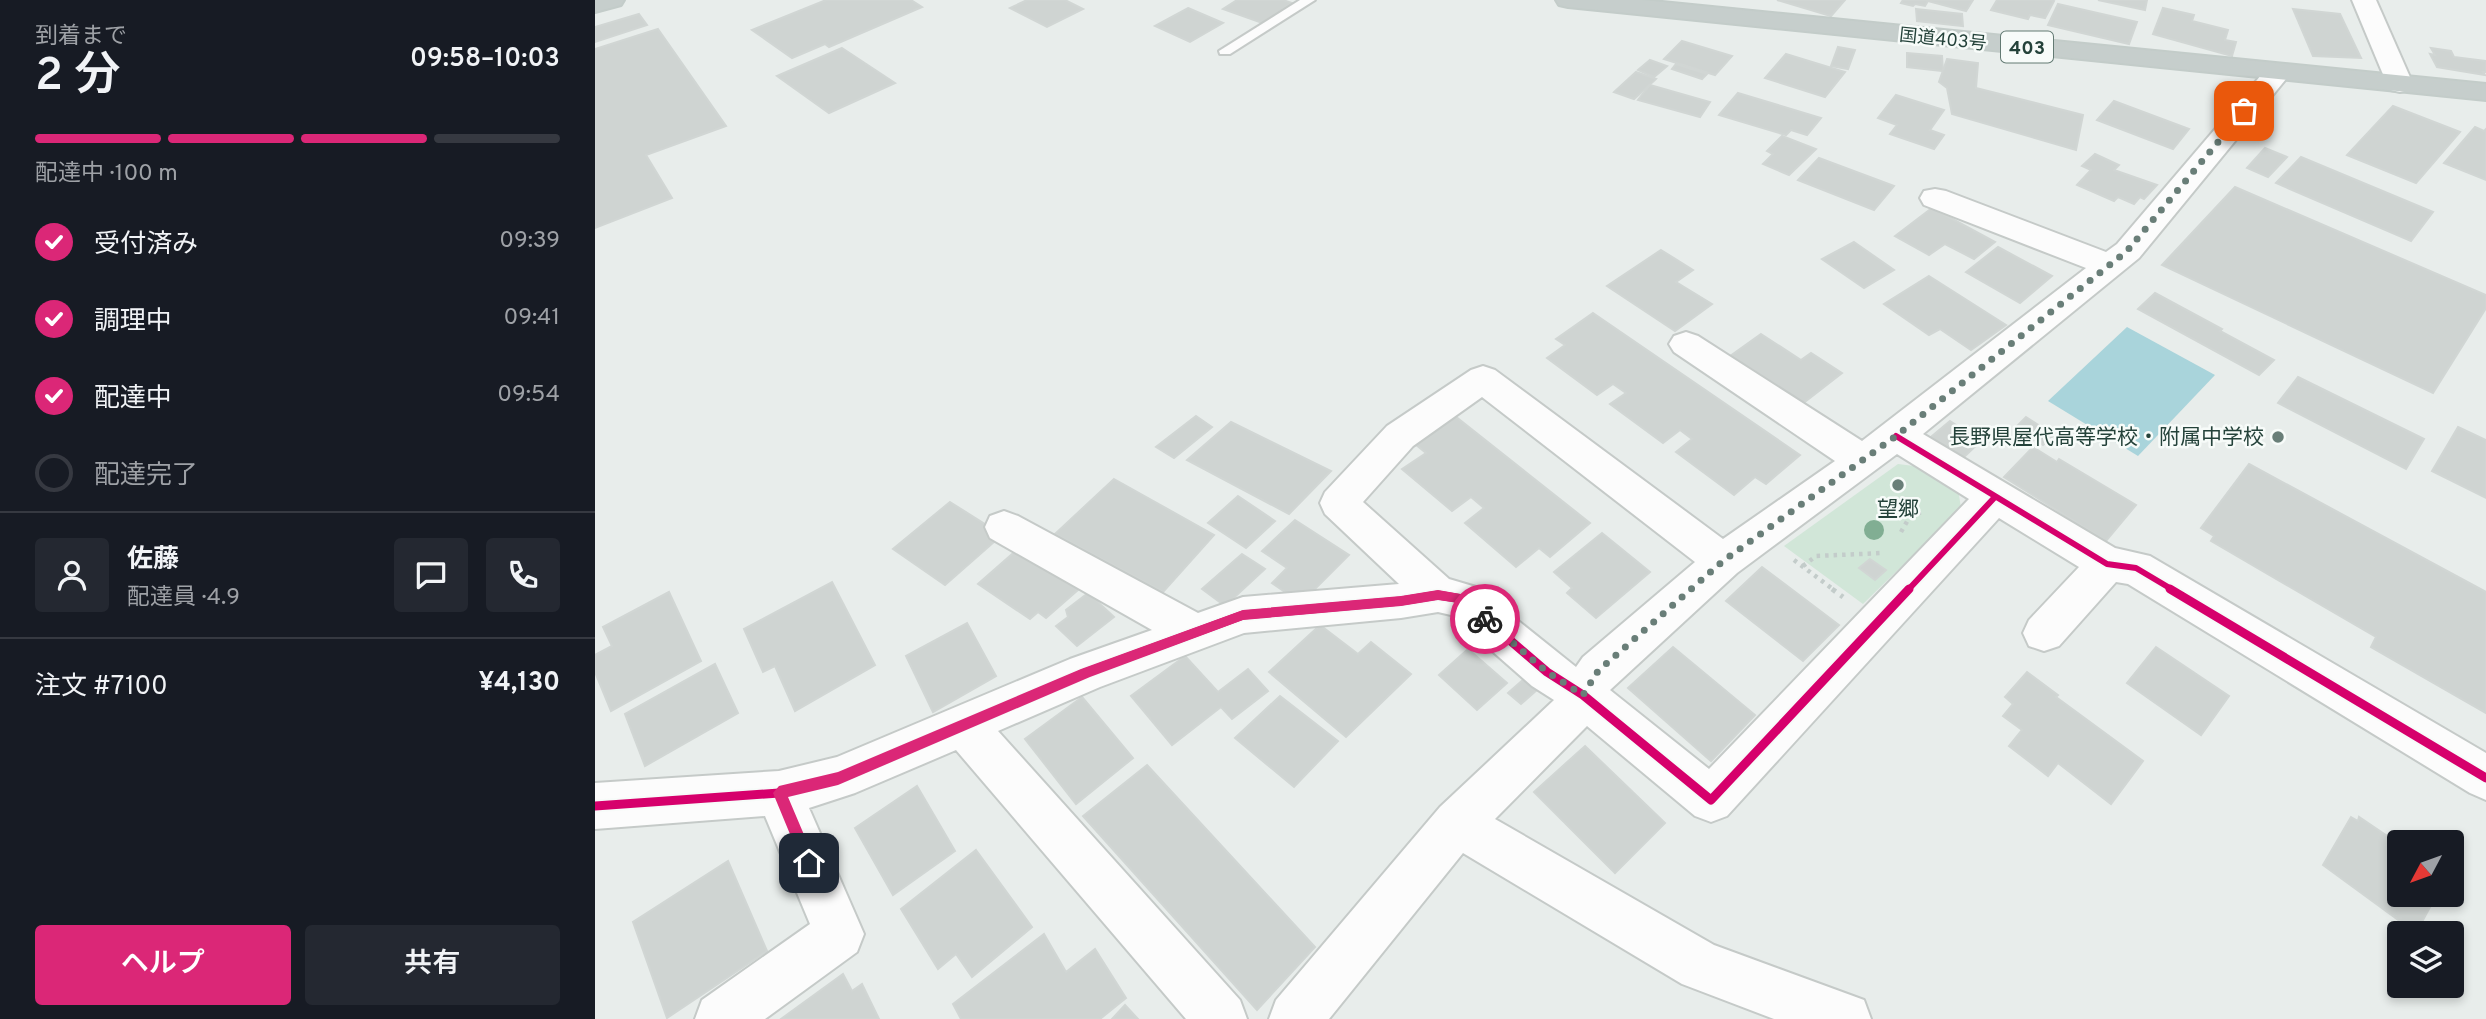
<!DOCTYPE html>
<html lang="ja">
<meta charset="utf-8">
<style>
:root{--surface:#171b24;--page:#242831;--text:#f1f3f6;--muted:#9ea1a6;--line:#363941;--accent:#db2777}
body{margin:0;font-family:Overpass,"Noto Sans JP",sans-serif;background:var(--page);color:var(--text);height:100vh;display:flex;flex-direction:column;font-size:26px;white-space:nowrap}
*{box-sizing:border-box;margin:0}
p{font-size:23px;color:var(--muted)}
.icon{flex:none;width:38px;height:38px;fill:none;stroke:currentColor;stroke-width:2;stroke-linecap:round;stroke-linejoin:round}
.map{position:relative;flex:1;overflow:hidden}
.drawer{display:flex;flex-direction:column;background:var(--surface);width:595px}
.drawer>*{flex:none}
.needle{width:46px;rotate:229deg}
.controls{position:absolute;left:1792px;top:830px;display:grid;gap:14px}
.controls a{display:grid;place-items:center;width:77px;height:77px;border-radius:7px;background:var(--surface);box-shadow:0 4px 10px #0003;font-size:35px}
.pin{position:absolute;display:grid;place-items:center;width:60px;height:60px;color:#fff;margin:-30px;border-radius:14px;box-shadow:0 4px 10px #0006}
.courier{position:absolute;display:grid;place-items:center;width:70px;height:70px;margin:-35px;border:5px solid #db2777;border-radius:50%;background:#fff;color:#222;box-shadow:0 2px 9px #0007}
.overview em{font-style:normal;font-weight:600}
.overview div{display:flex;flex-direction:column-reverse}
.overview{display:flex;align-items:center;justify-content:space-between;height:119px;padding:0 35px}
h1{font-size:46px;font-weight:600;line-height:52px}
.bar{display:grid;grid-template-columns:repeat(4,1fr);gap:10px 7px;align-content:center;height:84px;padding:0 35px}
.bar i{height:9px;border-radius:5px;background:var(--line)}
.bar .active{background:var(--accent)}
.bar p{grid-column:span 4}
.line{display:flex;align-items:center;gap:18px;padding:0 35px;border-top:2px solid var(--line)}
.line div{flex:1}
.round{display:grid;place-items:center;flex:none;width:74px;height:74px;border-radius:7px;background:var(--page)}
ol{padding:0 35px;list-style:none}
li{display:flex;align-items:center;gap:21px;height:77px}
li p{margin-inline-start:auto}
li .icon{padding:7px;border-radius:50%;background:var(--accent);color:#fff;stroke-width:4}
li:last-child{color:var(--muted)}
li i{width:38px;height:38px;border:4px solid var(--line);border-radius:50%}
.button{display:flex;gap:14px;margin-top:auto;padding:14px 35px}
.button a{flex:1;height:80px;border-radius:7px;background:var(--accent);color:#fff;font-size:28px;font-weight:600;line-height:80px;text-align:center}
.button a+a{background:var(--page);color:var(--text)}
main{display:flex;flex:1;min-height:0}
.map>svg:first-child{display:block}
.green{fill:#d1e6d8}
.water{fill:#a9d4db}
.building{fill:#cfd4d2;stroke:#d1d6d4;stroke-width:2}
.lines{fill:none;stroke-linecap:round;stroke-linejoin:round}
.service-casing{stroke:#c5cac8;stroke-width:4}
.minor-casing{stroke:#c5cac8;stroke-width:4}
.trunk-casing{stroke:#c3ccc9;stroke-width:4}
.path-far1{stroke:#c3ccca;stroke-width:4.5;stroke-dasharray:3.5 5;stroke-linecap:butt}
.path{stroke:#c3ccca;stroke-width:5;stroke-dasharray:4.5 6;stroke-linecap:butt}
.service{fill:#fcfcfc;fill-rule:evenodd}
.minor{fill:#fcfcfc;fill-rule:evenodd}
.trunk{fill:#c6cecc;fill-rule:evenodd}
.cycleway-far1-casing{stroke:#f7fbf9;stroke-width:10}
.cycleway-casing{stroke:#f7fbf9;stroke-width:13}
.cycleway-far1{stroke:#d6006c;stroke-width:6}
.cycleway{stroke:#d6006c;stroke-width:9}
.tree{fill:#81ae93}
.route{fill:#db2777}
.done{stroke:#697e78;stroke-width:7;stroke-dasharray:0 12.6}
.poi-dot{fill:#697e78;stroke:#f7fbf9;stroke-width:2.5}
.labels{text-anchor:middle;stroke-width:5;stroke-linejoin:round;paint-order:stroke}
.far-street-label{font-size:18px;fill:#24423a;stroke:#f7fbf9}
.shield{fill:#f7fbf9;stroke:#637a73;stroke-width:2}
.shield-label{font-size:19px;font-weight:bold;fill:#24423a}
.poi-label{font-size:21px;fill:#24423a;stroke:#f7fbf9;text-anchor:end}
</style>
<main>
<section class="drawer">
<div class="overview"><div><h1>2 分</h1><p>到着まで</p></div><em>09:58–10:03</em></div>
<div class="bar"><i class="active"></i><i class="active"></i><i class="active"></i><i></i><p>配達中 · 100 m</p></div>
<ol>
<li><svg class="icon" aria-label="check" viewBox="0 0 24 24"><path d="M5 12l5 5 9-10"/></svg>受付済み<p>09:39</p></li>
<li><svg class="icon" aria-label="check" viewBox="0 0 24 24"><path d="M5 12l5 5 9-10"/></svg>調理中<p>09:41</p></li>
<li><svg class="icon" aria-label="check" viewBox="0 0 24 24"><path d="M5 12l5 5 9-10"/></svg>配達中<p>09:54</p></li>
<li><i></i>配達完了</li>
</ol>
<div class="line" style="height:126px"><a class="round"><svg class="icon" aria-label="person" viewBox="0 0 24 24"><circle cx="12" cy="8" r="4"/><path d="M4 21q1-7 8-7t8 7"/></svg></a><div><b>佐藤</b><p>配達員 · 4.9</p></div><a class="round"><svg class="icon" aria-label="chat" viewBox="0 0 24 24"><path d="M4 5h16v11H9l-5 4z"/></svg></a><a class="round"><svg class="icon" aria-label="phone" viewBox="0 0 24 24"><path d="M5 4h4l2 5-3 2q2 4 5 5l2-3 5 2v4C11 20 4 13 5 4z"/></svg></a></div>
<div class="line" style="height:91px"><div>注文 #7100</div><b>¥4,130</b></div>
<div class="button"><a>ヘルプ</a><a>共有</a></div>
</section>
<div class="map">
<svg width="1891" height="1019" viewBox="0 0 1891 1019">
<rect width="100%" height="100%" fill="#e8edeb"/>
<path class="green" d="M1303,464L1327,467L1363,489L1366,508L1268,604L1189,546Z"/>
<path class="water" d="M1532,327L1620,375L1543,456L1453,401Z"/>
<g class="building">
<path d="M231,0H316L327,7L234,47L230,44L197,58L157,30Z"/>
<path d="M432,0H470L488,9L452,27L415,8Z"/>
<path d="M642,0H688L697,3L667,23L628,9Z"/>
<path d="M1182,0H1250L1236,16Z"/>
<path d="M1308,0H1378L1371,11L1333,1L1330,6L1320,4L1318,6L1306,3Z"/>
<path d="M1402,0H1456L1459,1L1450,18L1435,15L1433,19L1396,10Z"/>
<path d="M1503,0H1552L1550,10Z"/>
<path d="M1463,4L1542,22L1534,44L1453,25Z"/>
<path d="M593,8L628,23L595,42L560,26Z"/>
<path d="M1568,8L1599,15L1597,21L1633,30L1630,40L1641,42L1637,56L1558,34Z"/>
<path d="M1321,9L1367,14L1368,26L1322,21Z"/>
<path d="M1698,9L1745,14L1766,58L1718,56Z"/>
<path d="M44,14L52,25L0,42V27Z"/>
<path d="M63,29L131,126L51,155L77,198L0,228V49Z"/>
<path d="M1087,41L1137,56L1120,75L1069,59Z"/>
<path d="M1243,47L1260,50L1253,69L1236,66Z"/>
<path d="M247,48L300,83L234,113L182,76Z"/>
<path d="M1836,48L1856,51L1859,57L1891,61V72H1888L1890,75L1842,67L1835,54L1840,55Z"/>
<path d="M1312,53L1347,56L1348,71L1312,67Z"/>
<path d="M1191,54L1250,72L1230,97L1170,78Z"/>
<path d="M1352,59L1383,63L1381,88L1488,115L1481,150L1357,114L1352,88L1344,82Z"/>
<path d="M1055,60L1072,66L1059,77L1043,70Z"/>
<path d="M1081,64L1112,74L1107,79L1077,69Z"/>
<path d="M1041,72L1061,79L1039,99L1019,92Z"/>
<path d="M1055,85L1115,102L1105,117L1043,100Z"/>
<path d="M1143,93L1226,118L1212,135L1196,130L1191,135L1124,115Z"/>
<path d="M1301,95L1349,110L1335,130L1349,135L1339,149L1295,134L1302,125L1283,118Z"/>
<path d="M1519,101L1594,129L1578,149L1502,120Z"/>
<path d="M1798,106L1865,132L1821,183L1752,155Z"/>
<path d="M1880,127L1889,131L1891,129V180L1849,163Z"/>
<path d="M1187,136L1221,149L1194,175L1168,164L1178,154L1172,151Z"/>
<path d="M1670,148L1692,157L1673,177L1652,168Z"/>
<path d="M1500,154L1524,165L1519,170L1562,185L1549,199L1545,197L1539,204L1523,197L1519,201L1482,185L1496,170L1487,166Z"/>
<path d="M1706,157L1838,212L1816,241L1681,183Z"/>
<path d="M1224,158L1299,186L1279,210L1203,180Z"/>
<path d="M1640,187L1891,295V308L1838,393L1567,265Z"/>
<path d="M1337,208L1400,242L1379,259L1350,244L1334,255L1300,236Z"/>
<path d="M1259,242L1299,270L1269,288L1227,259Z"/>
<path d="M1403,247L1457,276L1425,303L1371,272Z"/>
<path d="M1066,250L1098,270L1081,282L1117,304L1080,331L1012,286Z"/>
<path d="M1334,276L1411,325L1376,350L1345,329L1334,335L1289,304Z"/>
<path d="M1560,293L1627,329L1625,331L1679,360L1664,375L1543,309Z"/>
<path d="M998,313L1205,455L1171,484L1160,477L1139,495L1081,452L1097,439L1085,430L1068,443L1015,404L1031,393L1018,384L1002,395L952,358L970,345L961,339Z"/>
<path d="M1166,334L1206,360L1216,353L1247,373L1202,408L1131,359Z"/>
<path d="M1703,377L1829,439L1811,469L1683,403Z"/>
<path d="M601,416L617,427L579,458L561,447Z"/>
<path d="M860,416L995,523L955,557L944,548L921,567L870,523L889,508L876,497L857,511L807,469L831,453L820,444Z"/>
<path d="M1431,417L1459,435L1448,445L1420,428Z"/>
<path d="M1355,421L1386,441L1368,458L1336,437Z"/>
<path d="M636,422L736,471L694,514L592,460Z"/>
<path d="M1863,427L1891,440V498L1837,471Z"/>
<path d="M1438,447L1462,462L1464,459L1541,505L1511,541L1409,477Z"/>
<path d="M1654,464L1891,592V713L1776,647L1781,637L1616,541L1619,536L1606,528Z"/>
<path d="M519,479L619,535L568,592L460,534Z"/>
<path d="M643,496L680,521L651,548L613,523Z"/>
<path d="M355,502L407,535L350,585L298,549Z"/>
<path d="M700,520L754,555L706,603L677,583L692,568L667,551Z"/>
<path d="M1007,533L1055,572L1001,618L972,593L977,588L959,572Z"/>
<path d="M424,548L484,589L451,618L443,612L435,619L383,584Z"/>
<path d="M647,554L670,569L630,606L607,589Z"/>
<path d="M1275,559L1291,570L1280,580L1264,568Z"/>
<path d="M1167,567L1244,625L1208,661L1131,601Z"/>
<path d="M237,582L280,665L200,711L180,666L168,672L149,629Z"/>
<path d="M74,592L106,661L16,711L0,672V655L17,646L8,627Z"/>
<path d="M493,593L519,617L482,646L461,626L473,617L471,610Z"/>
<path d="M372,623L401,676L338,712L311,656Z"/>
<path d="M725,625L763,654L776,642L816,674L751,737L674,672Z"/>
<path d="M1078,647L1160,715L1116,761L1033,688Z"/>
<path d="M1561,647L1634,696L1606,735L1532,683Z"/>
<path d="M873,649L912,683L882,710L844,675Z"/>
<path d="M590,656L623,692L653,669L673,691L637,719L626,707L577,745L536,696Z"/>
<path d="M120,664L143,713L50,766L30,714Z"/>
<path d="M1432,672L1463,695L1461,697L1548,761L1516,804L1463,763L1453,776L1414,746L1427,730L1408,716L1418,704L1410,697Z"/>
<path d="M930,678L943,689L926,704L913,693Z"/>
<path d="M685,696L743,741L699,787L640,738Z"/>
<path d="M487,697L538,758L481,804L430,739Z"/>
<path d="M990,746L1070,823L1020,873L939,792Z"/>
<path d="M552,765L720,947L662,1010L488,816Z"/>
<path d="M322,786L360,851L298,895L260,828Z"/>
<path d="M1756,817L1763,821L1764,817L1804,844V894H1842L1821,933L1728,865Z"/>
<path d="M381,850L437,927L377,977L361,954L343,969L306,909Z"/>
<path d="M133,861L172,951L72,1018L38,922Z"/>
<path d="M449,934L471,972L500,949L531,998L505,1019H366L358,1004Z"/>
<path d="M248,974L257,991L267,984L284,1019H186Z"/>
<path d="M530,1005L543,1019H517Z"/>
</g>
<g class="lines">
<g class="service-casing">
<path id="service" d="M705,0H720L635,54H625L624,51Z"/>
</g>
<g class="minor-casing">
<g id="minor">
<path d="M1757,0H1781L1818,84L1814,90L1805,92L1796,90L1792,84Z"/>
<path d="M1682,65L1691,67L1695,73L1691,79L1544,258L1328,434L1520,548L1555,556L1891,753V800L1875,793L1533,584L1521,582L1464,646L1449,651L1434,646L1428,633L1434,620L1484,567L1404,518L1132,816L1116,822L1100,816L992,726L900,819L1119,945L1269,1000L1276,1019H1179L1087,984L868,853L734,1019H674L681,1000L845,807L959,700L937,686L856,615L843,612L806,618L649,633L505,687L403,731L645,1000L652,1019H591L361,750L260,793L214,808L269,934L262,952L170,1019H100L107,1000L215,924L170,816L0,829V783L184,771L242,757L475,659L557,630L395,538L390,527L395,516L409,511L423,516L603,613L648,597L804,584L730,514L725,503L730,492L792,426L876,370L888,366L900,370L1128,539L1240,461L1079,352L1074,344L1079,336L1091,332L1103,336L1267,441L1491,268L1329,205L1325,198L1329,191L1340,189L1351,191L1511,252L1522,244L1673,67ZM887,397L1100,562L988,657L981,667L881,587L854,579L768,502L818,446ZM1302,454L1374,499L1114,769L1015,690L1142,573Z"/>
</g>
</g>
<g class="trunk-casing">
<g id="trunk">
<path d="M0,0H29L26,5L0,12Z"/>
<path d="M961,0H1047L1891,84V100L973,7L964,5Z"/>
</g>
</g>
<g class="path-far1">
<path d="M1306,532L1314,518L1328,511"/>
<path d="M1199,560L1239,590"/>
<path d="M1208,566L1221,556L1287,553"/>
</g>
<path class="path" d="M1237,589L1248,597"/>
<use href="#service" class="service"/>
<use href="#minor" class="minor"/>
<use href="#trunk" class="trunk"/>
<g class="cycleway-far1-casing">
<g id="cycleway-far1">
<path d="M1301,436L1512,564L1541,568L1578,590"/>
<path d="M1313,590L1400,497"/>
</g>
</g>
<g class="cycleway-casing">
<g id="cycleway">
<path d="M1575,589L1891,778"/>
<path d="M0,806L184,793L244,778L490,673L648,615L806,601L843,595L867,599L952,672L988,695L1116,800L1314,589"/>
</g>
</g>
<use href="#cycleway-far1" class="cycleway-far1"/>
<use href="#cycleway" class="cycleway"/>
</g>
<circle class="tree" cx="1279" cy="530" r="10"/>
<path class="route" d="M843,590L871,595L894,615V622H885L864,603L843,600L806,606L648,620L495,677L243,785L193,797L221,863L214,871L209,868L178,793L184,786L243,772L486,669L648,610L806,596Z"/>
<g class="lines">
<path class="done" d="M890,619L952,672L988,695L1003,671L1128,561L1301,436L1532,251L1649,111"/>
</g>
<g class="poi-dot">
<circle cx="1683" cy="437" r="7"/>
<circle cx="1303" cy="485" r="7"/>
</g>
<g class="labels">
<g class="far-street-label">
<text transform="translate(1348 39) rotate(6)" y="6">国道403号</text>
</g>
<rect class="shield" x="1406" y="31.5" width="52" height="31" rx="5"/>
<g class="shield-label">
<text x="1432" y="54">403</text>
</g>
<g class="poi-label">
<text x="1669" y="444">長野県屋代高等学校・附属中学校</text>
<text x="1303" y="516" text-anchor="middle">望郷</text>
</g>
</g>
</svg>
<div class="controls">
<a><svg class="needle" viewBox="-14 -14 28 28"><path d="M0-13l5 13h-10z" fill="#e53935"/><path d="M0 13l5-13h-10z" fill="#9ea1a6"/></svg></a>
<a><svg class="icon" aria-label="layers" viewBox="0 0 24 24"><path d="M12 4l9 5-9 5-9-5zM3 14l9 5 9-5"/></svg></a>
</div>
<div class="pin" style="left:1649px;top:111px;background:#ea580c"><svg class="icon" aria-label="bag" viewBox="0 0 24 24"><path d="M5 8h14l-1 12H6zM9 8a3 3 0 0 1 6 0"/></svg></div>
<div class="pin" style="left:214px;top:863px;background:#1f2937"><svg class="icon" aria-label="home" viewBox="0 0 24 24"><path d="M3 11l9-7 9 7M6 9v11h12V9"/></svg></div>
<div class="courier" style="left:890px;top:619px"><svg class="icon" aria-label="bike" viewBox="0 0 24 24"><circle cx="6" cy="16" r="4"/><circle cx="18" cy="16" r="4"/><path d="M6 16l4-8h5l3 8M10 8l3 8H6M13 5h3"/></svg></div>
</div>
</main>
